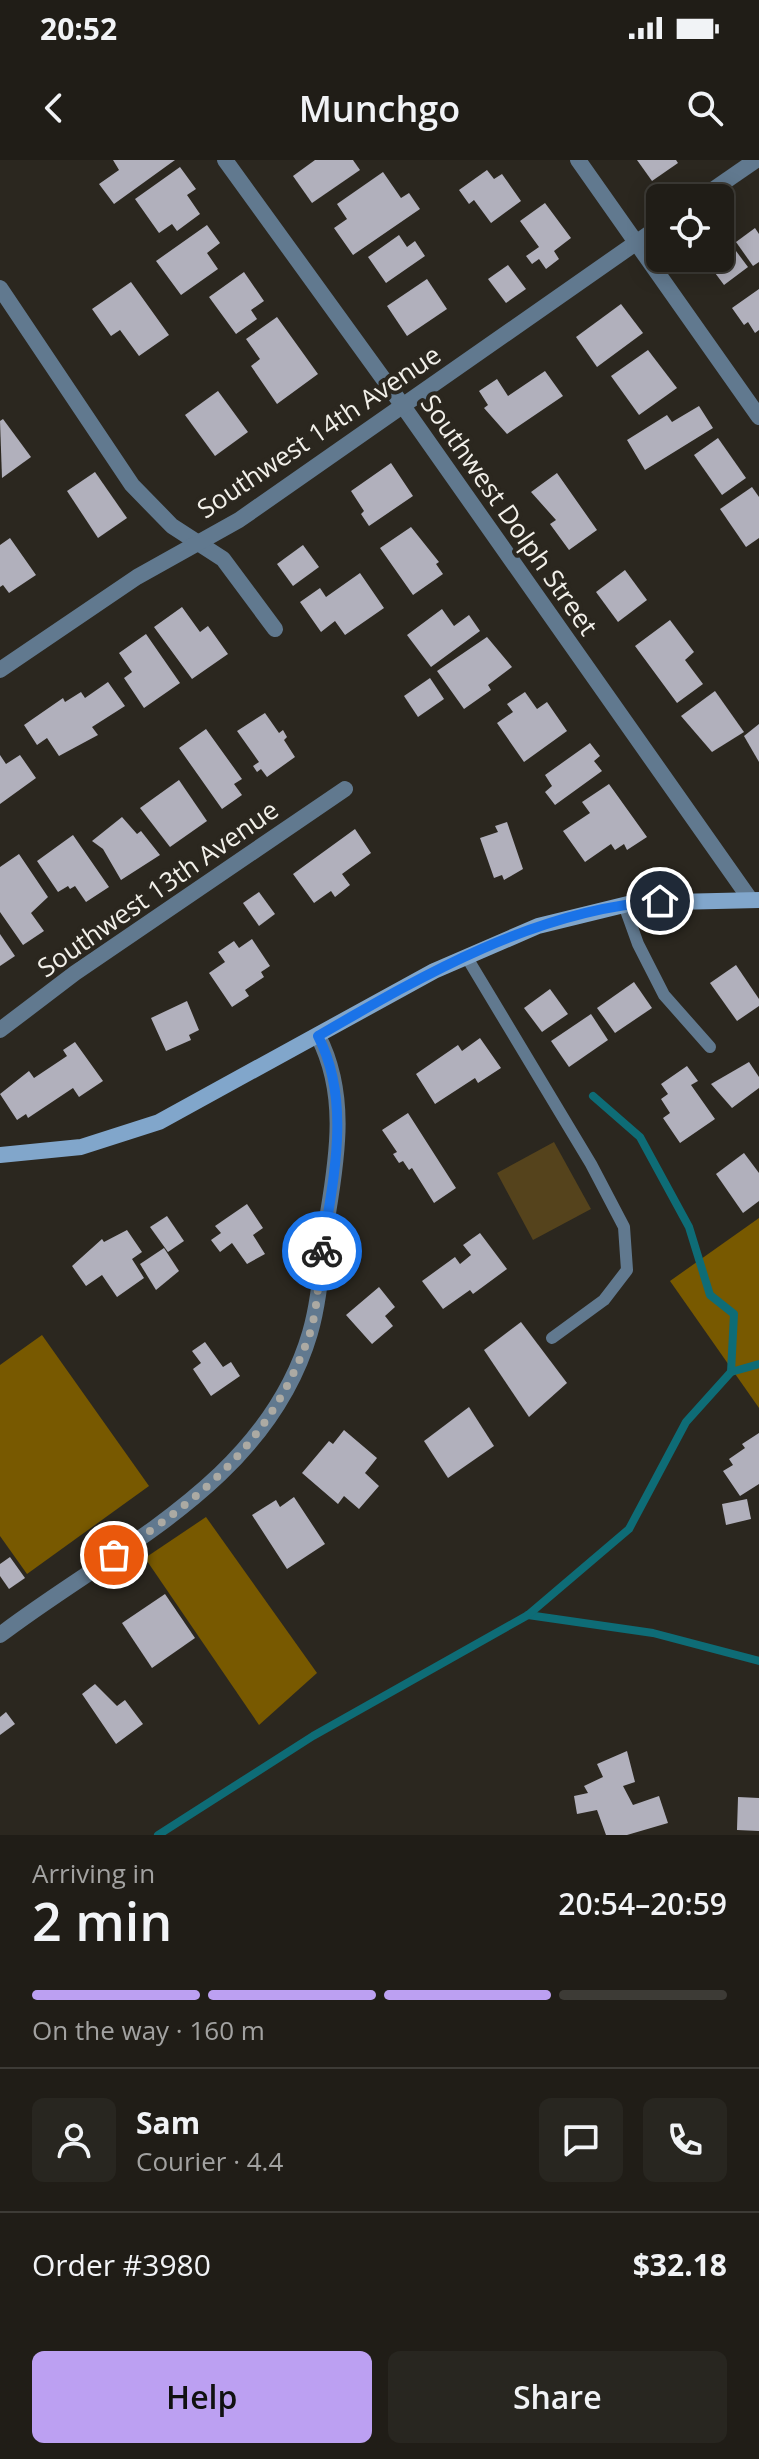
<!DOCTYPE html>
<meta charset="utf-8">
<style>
:root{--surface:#201d17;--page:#282620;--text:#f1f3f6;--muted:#a2a2a1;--line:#3d3b36;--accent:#bca0f2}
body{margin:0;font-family:"Open Sans",sans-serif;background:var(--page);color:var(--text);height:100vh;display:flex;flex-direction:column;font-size:30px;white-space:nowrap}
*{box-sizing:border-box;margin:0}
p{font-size:26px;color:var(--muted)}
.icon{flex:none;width:44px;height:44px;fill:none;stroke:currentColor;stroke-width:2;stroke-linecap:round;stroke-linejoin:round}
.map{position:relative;height:1675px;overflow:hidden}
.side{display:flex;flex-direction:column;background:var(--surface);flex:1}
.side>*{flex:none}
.tools{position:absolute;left:646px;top:24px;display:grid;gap:16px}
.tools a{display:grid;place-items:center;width:88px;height:88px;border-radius:12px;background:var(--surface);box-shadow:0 4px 20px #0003,0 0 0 2px var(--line);font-size:40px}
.pin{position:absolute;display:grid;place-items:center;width:68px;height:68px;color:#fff;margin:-34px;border:4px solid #fff;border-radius:50%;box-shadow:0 2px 8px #0007}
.courier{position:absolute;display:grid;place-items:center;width:80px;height:80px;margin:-40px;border:6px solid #1a73e8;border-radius:50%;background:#fff;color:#222;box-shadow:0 2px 10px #0007}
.head em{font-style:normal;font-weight:600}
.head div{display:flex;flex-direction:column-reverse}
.head{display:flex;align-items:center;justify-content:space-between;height:136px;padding:0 32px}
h1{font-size:52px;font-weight:600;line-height:60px}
.bar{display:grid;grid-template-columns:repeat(4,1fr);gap:12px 8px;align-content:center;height:96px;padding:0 32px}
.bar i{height:10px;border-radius:6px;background:var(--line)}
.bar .on{background:var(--accent)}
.bar p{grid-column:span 4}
.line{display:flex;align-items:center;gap:20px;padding:0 32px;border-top:2px solid var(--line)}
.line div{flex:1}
.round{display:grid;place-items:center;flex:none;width:84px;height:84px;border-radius:12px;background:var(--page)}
.cta{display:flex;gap:16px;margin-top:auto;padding:16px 32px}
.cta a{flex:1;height:92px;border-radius:12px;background:var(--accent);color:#111;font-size:32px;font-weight:600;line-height:92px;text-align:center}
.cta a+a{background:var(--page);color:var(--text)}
.status{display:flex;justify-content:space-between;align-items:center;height:56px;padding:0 40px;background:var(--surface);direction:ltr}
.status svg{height:22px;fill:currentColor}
header{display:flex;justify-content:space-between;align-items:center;height:104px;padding:0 32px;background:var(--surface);font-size:36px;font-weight:600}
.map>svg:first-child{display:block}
.green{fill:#55431c}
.forest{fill:#785900}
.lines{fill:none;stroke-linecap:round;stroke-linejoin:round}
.stream{stroke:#0e6c76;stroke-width:8}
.building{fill:#b1b0bc}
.lane{stroke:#61798f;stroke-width:12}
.street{stroke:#61798f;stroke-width:16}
.secondary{stroke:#81a6cb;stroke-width:16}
.done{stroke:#acaaa3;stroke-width:8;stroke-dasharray:0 14.4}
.route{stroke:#1a73e8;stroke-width:10}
.labels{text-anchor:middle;stroke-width:8;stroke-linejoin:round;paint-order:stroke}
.street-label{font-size:26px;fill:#f2f0ea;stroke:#2b271f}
</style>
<div class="status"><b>20:52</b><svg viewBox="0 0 49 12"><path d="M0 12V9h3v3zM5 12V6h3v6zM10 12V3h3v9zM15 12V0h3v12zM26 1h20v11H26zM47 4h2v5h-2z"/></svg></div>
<header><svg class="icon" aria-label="back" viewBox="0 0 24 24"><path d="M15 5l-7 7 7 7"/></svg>Munchgo<svg class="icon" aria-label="search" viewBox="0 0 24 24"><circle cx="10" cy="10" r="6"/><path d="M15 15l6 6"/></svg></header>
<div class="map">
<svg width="759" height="1675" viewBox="0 0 759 1675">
<rect width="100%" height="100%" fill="#2b271f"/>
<path class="green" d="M554,982L591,1049L533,1080L497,1013Z"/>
<g class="forest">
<path d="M759,1058V1248L670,1121Z"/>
<path d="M42,1175L149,1326L27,1414L0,1376V1205Z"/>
<path d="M206,1357L317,1513L259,1565L145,1398Z"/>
</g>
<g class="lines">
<g class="stream">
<path d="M593,936L640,977L689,1067L710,1135L734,1154L731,1212"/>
<path d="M528,1455L653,1473L759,1501"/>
<path d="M158,1675L313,1576L528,1455L629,1369L686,1262L731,1212L759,1204"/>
</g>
</g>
<g class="building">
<path d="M113,0H175L114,44L99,24L119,10Z"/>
<path d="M315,0H353L360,10L312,43L293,16Z"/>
<path d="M637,0H676L678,3L652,21Z"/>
<path d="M180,7L196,29L187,35L200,54L177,71L172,64L159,73L135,39Z"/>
<path d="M487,10L494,19L502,14L521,41L491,63L474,40L469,44L459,30Z"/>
<path d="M383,12L401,38L409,33L420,49L353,95L334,68L347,59L337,44Z"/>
<path d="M545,43L571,78L554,91L559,99L546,109L539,99L532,104L526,96L539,87L520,61Z"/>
<path d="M207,65L220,83L207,93L218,109L181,135L156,101Z"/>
<path d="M755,68L759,74V102L753,106L736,82Z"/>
<path d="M399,75L407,87L415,81L425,96L386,123L368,97Z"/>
<path d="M724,75L748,107L724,125L704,98H720V78Z"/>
<path d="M508,105L526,129L506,143L488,119Z"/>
<path d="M244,112L264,141L251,150L257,159L236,174L209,137Z"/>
<path d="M427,119L447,149L407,176L387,146Z"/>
<path d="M131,122L169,175L139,196L120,170L111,176L92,149Z"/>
<path d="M759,129V170L755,173L748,162L744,165L732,148Z"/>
<path d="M621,144L643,173L597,207L576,177Z"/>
<path d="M277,157L318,214L277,244L251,206L260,199L246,179Z"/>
<path d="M648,190L677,228L639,255L611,216Z"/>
<path d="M545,211L563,236L507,274L484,248L488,245L479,231L497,219L508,236Z"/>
<path d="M218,231L248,272L215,296L185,255Z"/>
<path d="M699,246L713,268L645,310L627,280L667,255L672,262Z"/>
<path d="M3,259L31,297L2,318L0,261Z"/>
<path d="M718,278L746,318L722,335L694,295Z"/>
<path d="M391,303L413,336L369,366L361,354L364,351L351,331Z"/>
<path d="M95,312L127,358L98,378L67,331Z"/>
<path d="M557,313L597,370L569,390L550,364L556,360L531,332Z"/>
<path d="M752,327L759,337V378L746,387L720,349Z"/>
<path d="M411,367L439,402L436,404L443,414L413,435L380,388Z"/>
<path d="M10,378L36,415L9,433L3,425L0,427V385Z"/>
<path d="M303,385L319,407L293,426L277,404Z"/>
<path d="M625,410L647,440L618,462L596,432Z"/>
<path d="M360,413L384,448L345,475L335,461L321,472L300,442L320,428L326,437Z"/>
<path d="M182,447L200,472L208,466L228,494L192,519L154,467Z"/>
<path d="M442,449L454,466L469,455L480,471L431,507L407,475Z"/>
<path d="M670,460L694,492L685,500L703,524L677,543L635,486Z"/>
<path d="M146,474L180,523L144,548L124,518L132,512L119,493Z"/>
<path d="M487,477L512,507L488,525L491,530L464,549L437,511Z"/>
<path d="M430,518L444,539L418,557L404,536Z"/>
<path d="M108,522L125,546L92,567L98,575L59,596L47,578L37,585L24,565L63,538L65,542L81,532L85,538Z"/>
<path d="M715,531L744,572L712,592L681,556Z"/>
<path d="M525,532L537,549L547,542L567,571L524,602L497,563L513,552L507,544Z"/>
<path d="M265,553L279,573L283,570L287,577L284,580L295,597L267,617L261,609L257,612L253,606L259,602L237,571Z"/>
<path d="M759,564V602L744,576Z"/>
<path d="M206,569L242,619L234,624L242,635L222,649L179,588Z"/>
<path d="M590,583L600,596L594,601L602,611L555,645L545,632L552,626L545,615Z"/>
<path d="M0,595L6,604L20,595L36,618L0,644Z"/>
<path d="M179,620L207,661L170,687L140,648Z"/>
<path d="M609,624L647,677L627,690L624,684L615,690L611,684L585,702L563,671L590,653L582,642Z"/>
<path d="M122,657L137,674L141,671L160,695L121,720L103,689L92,681Z"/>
<path d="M507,662L523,709L504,720L502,715L494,718L480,678L498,672L495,666Z"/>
<path d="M355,669L371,693L342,714L350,725L335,737L331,731L314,743L293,714Z"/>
<path d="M73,675L109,727L86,742L75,726L70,729L68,726L58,732L37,701Z"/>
<path d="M19,694L48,737L31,753L44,771L23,785L0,752V707Z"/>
<path d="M259,732L275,754L259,766L243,743Z"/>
<path d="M0,774L15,796L0,806Z"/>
<path d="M252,779L270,806L261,812L264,817L245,830L249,836L232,847L209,813L225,802L218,792L234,781L239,788Z"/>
<path d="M736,805L759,839V846L737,861L710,823Z"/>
<path d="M634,822L652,848L615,873L597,848Z"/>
<path d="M550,829L568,854L542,872L524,848Z"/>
<path d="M187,841L199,870L189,875L191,880L166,891L151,858Z"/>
<path d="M591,854L608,880L569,907L551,881Z"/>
<path d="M480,878L501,908L478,923L475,918L435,944L416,914L458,885L462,891Z"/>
<path d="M75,882L103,921L79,937L73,928L28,958L26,954L17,960L0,934L29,911L34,918L67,896L63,890Z"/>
<path d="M749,902L759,917V928L732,948L711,924Z"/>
<path d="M687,906L698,921L691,925L715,959L680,983L663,958L670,953L661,939L668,934L661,924Z"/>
<path d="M408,953L456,1028L434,1043L412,1008L409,1010L403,1001L399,1003L393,994L397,992L382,970Z"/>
<path d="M744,993L759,1013V1041L743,1053L716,1014Z"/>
<path d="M247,1044L263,1068L253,1075L265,1094L247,1104L232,1083L220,1092L211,1080L221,1073L215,1066Z"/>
<path d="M167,1056L184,1081L168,1092L150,1067Z"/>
<path d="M127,1070L142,1092L132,1099L144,1118L117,1137L102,1115L86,1126L72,1106L102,1079L104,1082Z"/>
<path d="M480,1073L507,1109L473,1134L470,1130L443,1149L422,1121L455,1097L460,1104L471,1095L463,1085Z"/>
<path d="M164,1088L179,1111L156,1130L140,1104Z"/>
<path d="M379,1127L395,1147L385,1156L393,1166L372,1184L346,1155Z"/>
<path d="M521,1162L567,1223L529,1257L484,1190Z"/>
<path d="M205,1182L223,1207L231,1202L240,1216L211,1236L193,1209L201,1203L192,1191Z"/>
<path d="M469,1247L494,1286L448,1318L424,1281Z"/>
<path d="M344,1270L377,1298L365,1313L379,1326L359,1349L344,1336L338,1344L302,1313L329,1281L333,1284Z"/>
<path d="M759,1273V1324L740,1336L723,1311L733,1305L729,1299L745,1288L742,1284Z"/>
<path d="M294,1337L325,1384L287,1409L252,1355L276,1340L280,1347Z"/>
<path d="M747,1339L751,1359L726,1365L722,1344Z"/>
<path d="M10,1397L25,1418L9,1429L0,1416V1404Z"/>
<path d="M165,1434L195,1478L152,1508L122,1463Z"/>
<path d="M95,1524L117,1546L125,1540L143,1564L116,1584L82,1534Z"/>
<path d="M6,1552L15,1564L0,1575V1557Z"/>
<path d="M627,1591L635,1622L623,1626L633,1645L659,1636L668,1663L627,1675H606L597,1650L577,1654L574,1636L588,1633L584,1626L603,1617L597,1604Z"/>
<path d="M738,1637L759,1638V1671L737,1670Z"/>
</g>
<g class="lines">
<g class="lane">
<path d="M624,745L638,784L664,835L710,887"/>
<path d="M466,796L591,1004L624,1067L627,1110L604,1140L552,1178"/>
</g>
<g class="street">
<path d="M225,0L403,246L750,739"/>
<path d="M578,0L759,257"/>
<path d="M701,38L756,0"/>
<path d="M0,128L132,325L172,366L223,399L275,469"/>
<path d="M0,510L137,417L239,360L660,66"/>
<path d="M0,870L75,813L345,629"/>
<path d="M0,1475C114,1388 266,1323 310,1173C321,1135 322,1092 328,1053C338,993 347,932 318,876"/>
</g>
<path class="secondary" d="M0,995L81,987L159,962L434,811L538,766L632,743L759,740"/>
</g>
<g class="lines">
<path class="done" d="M114,1395C205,1336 271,1281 309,1176C318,1150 318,1118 322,1091"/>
<path class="route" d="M322,1091C333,1020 352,942 318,876C425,814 535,750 660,741"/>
</g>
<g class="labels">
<g class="street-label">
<text transform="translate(319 272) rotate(-34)" y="9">Southwest 14th Avenue</text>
<text transform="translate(509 355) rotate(55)" y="9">Southwest Dolph Street</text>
<text transform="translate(158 729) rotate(-35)" y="9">Southwest 13th Avenue</text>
</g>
</g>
</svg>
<div class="tools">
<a><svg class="icon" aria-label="locate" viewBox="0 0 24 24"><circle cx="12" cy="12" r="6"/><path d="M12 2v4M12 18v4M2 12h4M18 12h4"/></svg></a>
</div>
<div class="pin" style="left:114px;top:1395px;background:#ea580c"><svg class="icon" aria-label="bag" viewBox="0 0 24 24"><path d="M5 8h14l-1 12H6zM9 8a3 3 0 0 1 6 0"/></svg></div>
<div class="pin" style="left:660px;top:741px;background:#1f2937"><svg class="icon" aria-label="home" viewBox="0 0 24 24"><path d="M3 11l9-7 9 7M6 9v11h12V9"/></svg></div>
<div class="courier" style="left:322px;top:1091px"><svg class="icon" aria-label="bike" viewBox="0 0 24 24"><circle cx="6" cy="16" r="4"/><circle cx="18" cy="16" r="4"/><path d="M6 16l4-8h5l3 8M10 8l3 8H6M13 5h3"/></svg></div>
</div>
<section class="side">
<div class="head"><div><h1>2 min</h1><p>Arriving in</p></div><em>20:54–20:59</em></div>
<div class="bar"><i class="on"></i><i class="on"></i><i class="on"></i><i></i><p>On the way · 160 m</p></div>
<div class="line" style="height:144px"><a class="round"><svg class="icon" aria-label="person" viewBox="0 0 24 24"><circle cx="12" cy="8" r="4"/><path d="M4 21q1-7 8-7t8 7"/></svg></a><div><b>Sam</b><p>Courier · 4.4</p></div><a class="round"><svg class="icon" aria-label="chat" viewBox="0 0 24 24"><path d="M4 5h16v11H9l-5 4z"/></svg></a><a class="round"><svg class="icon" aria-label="phone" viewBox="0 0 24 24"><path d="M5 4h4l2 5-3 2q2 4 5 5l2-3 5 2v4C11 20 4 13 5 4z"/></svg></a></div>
<div class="line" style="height:104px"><div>Order #3980</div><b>$32.18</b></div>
<div class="cta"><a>Help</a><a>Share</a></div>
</section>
